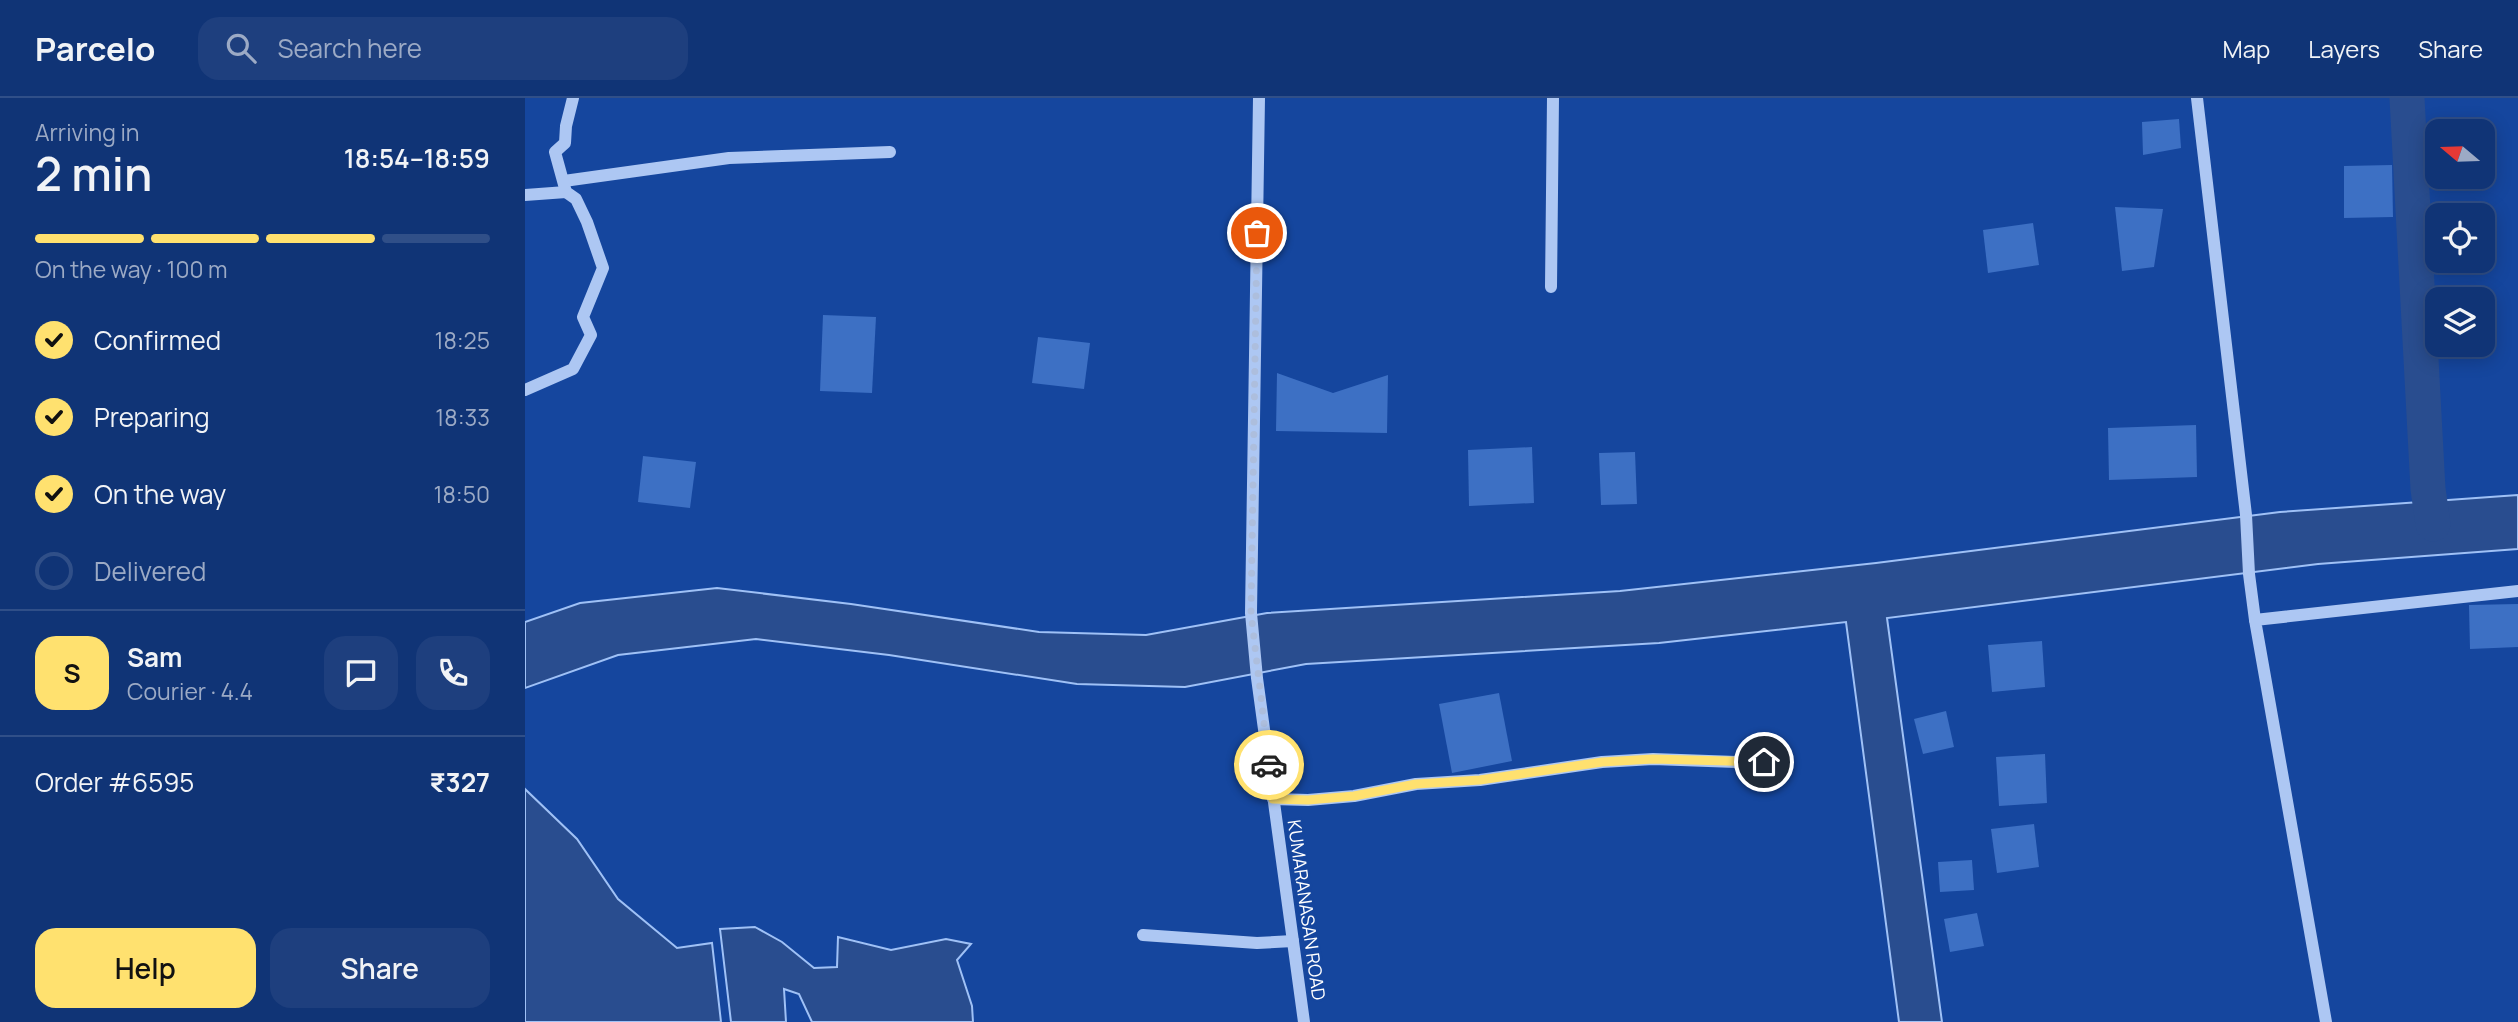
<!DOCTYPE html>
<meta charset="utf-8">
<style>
:root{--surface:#103476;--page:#1e3f7e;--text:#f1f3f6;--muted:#9caac5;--line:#304f88;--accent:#ffe16f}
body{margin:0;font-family:Manrope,sans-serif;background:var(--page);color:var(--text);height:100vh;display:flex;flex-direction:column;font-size:26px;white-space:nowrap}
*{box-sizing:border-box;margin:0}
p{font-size:23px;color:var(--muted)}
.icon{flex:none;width:38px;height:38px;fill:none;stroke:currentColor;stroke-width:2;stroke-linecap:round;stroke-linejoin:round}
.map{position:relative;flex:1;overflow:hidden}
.panel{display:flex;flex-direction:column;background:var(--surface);width:525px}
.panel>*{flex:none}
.needle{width:46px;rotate:289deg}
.buttons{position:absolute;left:1900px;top:21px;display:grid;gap:14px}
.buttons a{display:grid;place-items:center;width:70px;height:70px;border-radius:14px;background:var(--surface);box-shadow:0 4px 18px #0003,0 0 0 2px var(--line);font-size:35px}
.pin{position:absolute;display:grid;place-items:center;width:60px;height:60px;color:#fff;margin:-30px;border:4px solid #fff;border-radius:50%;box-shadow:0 2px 7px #0007}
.courier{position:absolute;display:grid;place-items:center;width:70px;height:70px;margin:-35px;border:5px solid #ffe16f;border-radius:50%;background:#fff;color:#222;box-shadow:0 2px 9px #0007}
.summary em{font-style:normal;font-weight:600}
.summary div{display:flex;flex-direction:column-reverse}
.summary{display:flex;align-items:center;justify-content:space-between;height:119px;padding:0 35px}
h1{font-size:46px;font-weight:600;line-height:52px}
.bar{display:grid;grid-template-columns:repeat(4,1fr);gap:10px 7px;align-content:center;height:84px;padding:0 35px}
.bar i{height:9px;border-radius:5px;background:var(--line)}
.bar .selected{background:var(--accent)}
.bar p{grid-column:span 4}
.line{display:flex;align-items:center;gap:18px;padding:0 35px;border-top:2px solid var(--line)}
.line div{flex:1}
.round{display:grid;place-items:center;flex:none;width:74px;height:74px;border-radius:21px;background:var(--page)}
ol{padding:0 35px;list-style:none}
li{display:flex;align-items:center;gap:21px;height:77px}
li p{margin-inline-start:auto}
li .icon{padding:7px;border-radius:50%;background:var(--accent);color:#111;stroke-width:4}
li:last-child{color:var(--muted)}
li i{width:38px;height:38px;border:4px solid var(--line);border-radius:50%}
.action{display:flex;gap:14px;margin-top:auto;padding:14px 35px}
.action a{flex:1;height:80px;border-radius:21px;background:var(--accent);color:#111;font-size:28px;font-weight:600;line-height:80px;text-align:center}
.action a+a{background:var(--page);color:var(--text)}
header{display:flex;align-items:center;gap:42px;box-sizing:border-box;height:98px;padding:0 35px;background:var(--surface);border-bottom:2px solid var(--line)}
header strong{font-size:33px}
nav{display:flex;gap:38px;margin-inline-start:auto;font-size:24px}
.search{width:490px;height:63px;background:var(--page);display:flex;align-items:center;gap:18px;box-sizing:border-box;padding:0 24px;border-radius:21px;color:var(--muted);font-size:26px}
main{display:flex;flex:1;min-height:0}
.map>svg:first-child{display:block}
.water{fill:#294d8f;stroke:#9fc1f6;stroke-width:2}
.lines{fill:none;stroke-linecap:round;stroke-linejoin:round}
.canal{stroke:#294d8f;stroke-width:35}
.building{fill:#3d70c4}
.minor{stroke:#adc7f3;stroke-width:12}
.done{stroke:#adbedd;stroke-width:7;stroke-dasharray:0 12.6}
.route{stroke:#ffe16f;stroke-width:9}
.labels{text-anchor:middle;stroke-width:5;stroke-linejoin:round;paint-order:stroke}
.street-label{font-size:18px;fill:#fff;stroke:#15469e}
</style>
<header>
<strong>Parcelo</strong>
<div class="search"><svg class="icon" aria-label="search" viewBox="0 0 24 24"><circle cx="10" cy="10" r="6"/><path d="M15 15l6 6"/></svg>Search here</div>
<nav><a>Map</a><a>Layers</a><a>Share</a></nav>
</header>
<main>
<section class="panel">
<div class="summary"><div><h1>2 min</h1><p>Arriving in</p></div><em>18:54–18:59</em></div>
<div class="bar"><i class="selected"></i><i class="selected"></i><i class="selected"></i><i></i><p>On the way · 100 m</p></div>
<ol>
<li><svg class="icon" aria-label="check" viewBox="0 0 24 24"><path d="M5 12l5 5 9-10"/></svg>Confirmed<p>18:25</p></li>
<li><svg class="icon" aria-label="check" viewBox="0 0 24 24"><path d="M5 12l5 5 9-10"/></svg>Preparing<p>18:33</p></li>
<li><svg class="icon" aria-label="check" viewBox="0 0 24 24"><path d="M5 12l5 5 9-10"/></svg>On the way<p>18:50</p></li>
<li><i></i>Delivered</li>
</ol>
<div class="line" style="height:126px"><b class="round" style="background:var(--accent);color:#111">S</b><div><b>Sam</b><p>Courier · 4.4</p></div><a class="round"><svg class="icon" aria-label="chat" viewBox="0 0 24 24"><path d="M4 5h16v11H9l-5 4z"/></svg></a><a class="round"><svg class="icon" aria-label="phone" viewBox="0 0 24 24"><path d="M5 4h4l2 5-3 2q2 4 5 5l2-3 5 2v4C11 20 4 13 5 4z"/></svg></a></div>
<div class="line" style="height:91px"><div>Order #6595</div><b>₹327</b></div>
<div class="action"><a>Help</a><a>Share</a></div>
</section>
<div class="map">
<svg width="1993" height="924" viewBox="0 0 1993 924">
<rect width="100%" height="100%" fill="#15469e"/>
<g class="water">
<path d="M1993,397V451L1793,466L1362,520L1417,924H1374L1321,524L1134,545L781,566L660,589L552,586L364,557L231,541L93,557L0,590V524L55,505L192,490L326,506L514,534L621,537L742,515L1095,493L1351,465L1755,414Z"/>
<path d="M0,691L52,741L93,801L152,850L187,845L196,924H0Z"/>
<path d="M230,829L257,844L289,870L312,869L313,839L366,852L421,841L446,846L432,862L447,908L448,924H287L274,896L259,891L261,924H206L195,831Z"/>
</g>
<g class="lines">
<path class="canal" d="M1882,0L1903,391L1908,426"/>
</g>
<g class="building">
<path d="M1654,21L1656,50L1618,57L1617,24Z"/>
<path d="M1867,67L1868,119L1819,120V68Z"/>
<path d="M1590,109L1638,111L1629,169L1597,173Z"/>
<path d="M1508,125L1514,167L1463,175L1458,132Z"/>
<path d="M298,217L351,219L347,295L295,293Z"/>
<path d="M513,239L565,245L559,291L507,285Z"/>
<path d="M752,275L808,295L863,277L862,335L751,333Z"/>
<path d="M1671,327L1672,379L1584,382L1583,330Z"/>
<path d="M1007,349L1009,405L944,408L943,352Z"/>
<path d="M1110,354L1112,406L1076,407L1074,355Z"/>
<path d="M118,358L171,364L165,410L113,404Z"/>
<path d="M1993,506V549L1945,551L1944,507Z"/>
<path d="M1517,543L1520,589L1467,594L1463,547Z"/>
<path d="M974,595L987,663L927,675L914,606Z"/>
<path d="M1421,613L1429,649L1398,656L1389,621Z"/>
<path d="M1520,656L1522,705L1474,708L1471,659Z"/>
<path d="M1509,726L1514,769L1472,775L1466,731Z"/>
<path d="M1447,762L1449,792L1415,794L1413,764Z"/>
<path d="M1452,815L1459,848L1425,854L1419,821Z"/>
</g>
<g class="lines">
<g class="minor">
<path d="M734,0L726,515L732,580L779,924"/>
<path d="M1672,0L1721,417L1724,476L1730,522"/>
<path d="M39,83L204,60L365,54"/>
<path d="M0,97L41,94"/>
<path d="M1026,189L1028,0"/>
<path d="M0,292L48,271L66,237L58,219L78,170L62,124L51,101L41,94L30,54L40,45L41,28L48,0"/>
<path d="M748,701L783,702L829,698L891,686L955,682L1077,664L1128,661L1239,665"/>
<path d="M618,837L732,845L768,843"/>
<path d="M1801,924L1730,522L1993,493"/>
</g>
</g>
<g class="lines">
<path class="done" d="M732,135L726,515L744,667"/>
<path class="route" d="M744,667L748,701L783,702L829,698L891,686L955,682L1077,664L1128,661L1239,664"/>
</g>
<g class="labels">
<g class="street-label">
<text transform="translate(781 812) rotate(82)" y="6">KUMARANASAN ROAD</text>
</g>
</g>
</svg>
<div class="buttons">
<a><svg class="needle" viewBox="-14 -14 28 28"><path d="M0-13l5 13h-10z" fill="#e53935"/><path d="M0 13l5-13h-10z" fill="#9caac5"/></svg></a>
<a><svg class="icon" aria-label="locate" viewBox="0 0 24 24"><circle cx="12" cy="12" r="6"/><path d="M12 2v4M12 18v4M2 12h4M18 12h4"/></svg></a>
<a><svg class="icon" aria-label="layers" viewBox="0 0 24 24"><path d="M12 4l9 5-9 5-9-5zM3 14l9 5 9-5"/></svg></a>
</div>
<div class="pin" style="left:732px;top:135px;background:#ea580c"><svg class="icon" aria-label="bag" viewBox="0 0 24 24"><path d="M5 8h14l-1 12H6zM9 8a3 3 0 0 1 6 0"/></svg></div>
<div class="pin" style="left:1239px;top:664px;background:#1f2937"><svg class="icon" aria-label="home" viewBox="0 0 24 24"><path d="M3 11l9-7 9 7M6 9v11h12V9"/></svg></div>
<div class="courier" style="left:744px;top:667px"><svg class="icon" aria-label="car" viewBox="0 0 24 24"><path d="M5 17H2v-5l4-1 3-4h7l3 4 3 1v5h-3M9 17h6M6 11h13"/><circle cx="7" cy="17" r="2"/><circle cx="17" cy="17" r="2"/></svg></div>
</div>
</main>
